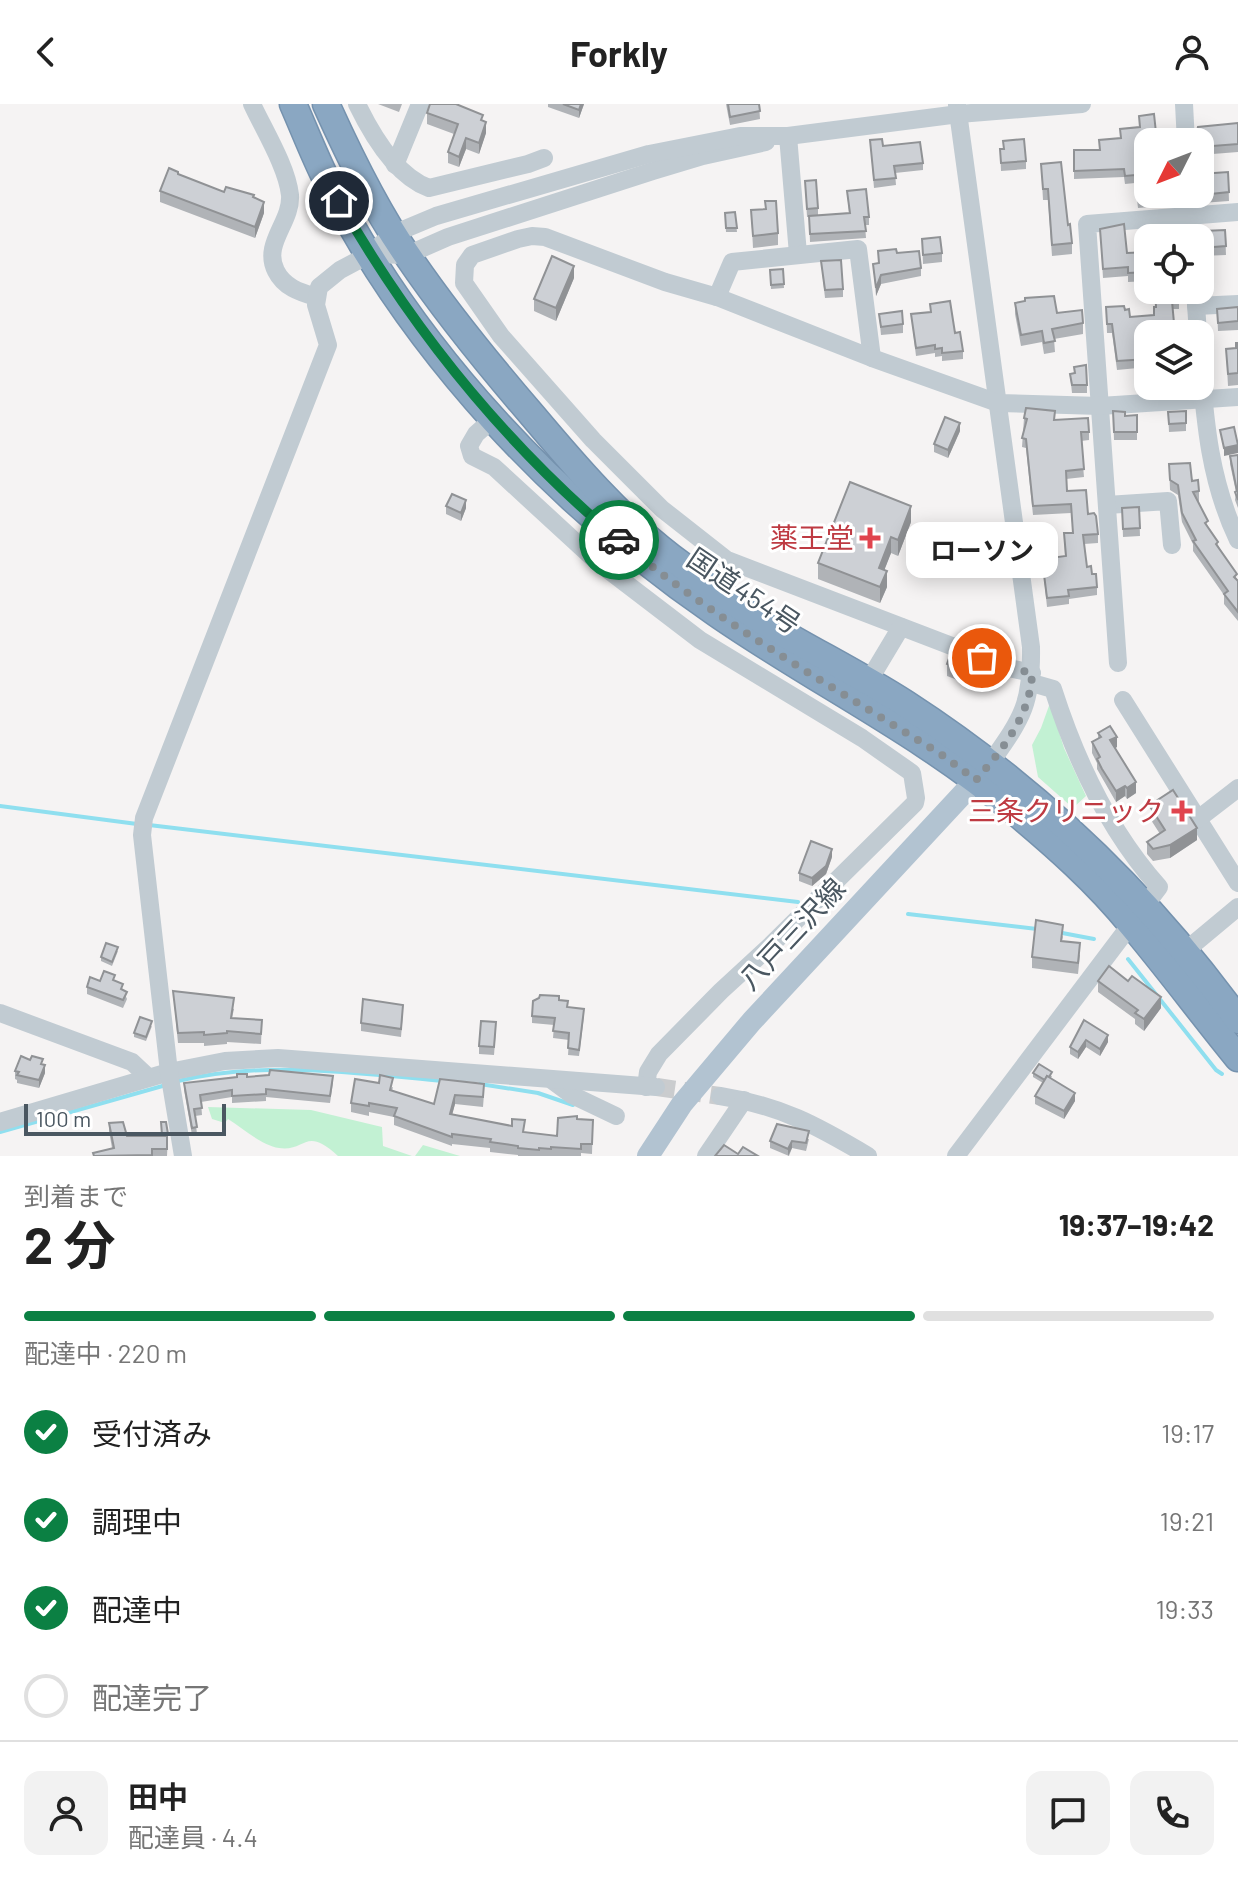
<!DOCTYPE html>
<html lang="ja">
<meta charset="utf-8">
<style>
:root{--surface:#fff;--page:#f2f2f2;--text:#222;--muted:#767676;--line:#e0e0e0;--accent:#0b8043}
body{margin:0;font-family:Barlow,"Noto Sans JP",sans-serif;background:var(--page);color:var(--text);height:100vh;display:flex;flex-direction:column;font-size:30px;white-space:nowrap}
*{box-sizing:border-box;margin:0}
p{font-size:26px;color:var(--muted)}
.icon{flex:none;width:44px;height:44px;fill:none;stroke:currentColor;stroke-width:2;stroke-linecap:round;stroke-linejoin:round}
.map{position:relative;height:1052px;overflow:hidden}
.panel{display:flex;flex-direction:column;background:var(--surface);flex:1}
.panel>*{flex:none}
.needle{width:52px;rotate:228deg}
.buttons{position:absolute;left:1134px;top:24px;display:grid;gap:16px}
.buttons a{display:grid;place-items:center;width:80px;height:80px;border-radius:16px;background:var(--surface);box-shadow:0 4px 20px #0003;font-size:40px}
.scale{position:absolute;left:24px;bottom:20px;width:202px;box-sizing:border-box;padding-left:8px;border:4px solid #4a5761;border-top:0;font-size:22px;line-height:28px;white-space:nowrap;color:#4a5761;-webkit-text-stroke:6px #fff;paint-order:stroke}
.pin{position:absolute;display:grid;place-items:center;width:68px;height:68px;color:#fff;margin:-34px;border:4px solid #fff;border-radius:50%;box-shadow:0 2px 8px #0007}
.courier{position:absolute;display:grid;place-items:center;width:80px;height:80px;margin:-40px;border:6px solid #0b8043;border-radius:50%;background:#fff;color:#222;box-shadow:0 2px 10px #0007}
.bubble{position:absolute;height:56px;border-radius:16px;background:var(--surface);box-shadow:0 4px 20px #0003;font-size:26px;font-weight:700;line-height:56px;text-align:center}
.head em{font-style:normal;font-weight:700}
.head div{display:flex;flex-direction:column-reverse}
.head{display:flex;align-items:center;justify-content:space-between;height:136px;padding:0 24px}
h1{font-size:52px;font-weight:700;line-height:60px}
.bar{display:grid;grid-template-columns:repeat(4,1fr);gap:12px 8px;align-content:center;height:96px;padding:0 24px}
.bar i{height:10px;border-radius:6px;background:var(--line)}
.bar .on{background:var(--accent)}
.bar p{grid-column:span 4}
.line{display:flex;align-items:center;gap:20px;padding:0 24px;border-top:2px solid var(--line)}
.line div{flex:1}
.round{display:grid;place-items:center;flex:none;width:84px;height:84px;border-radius:16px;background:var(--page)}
ol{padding:0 24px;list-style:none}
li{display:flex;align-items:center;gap:24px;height:88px}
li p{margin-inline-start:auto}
li .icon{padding:8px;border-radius:50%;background:var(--accent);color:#fff;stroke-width:4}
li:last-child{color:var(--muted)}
li i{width:44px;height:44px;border:4px solid var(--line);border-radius:50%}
header{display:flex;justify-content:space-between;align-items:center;height:104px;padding:0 24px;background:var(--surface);font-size:36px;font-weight:700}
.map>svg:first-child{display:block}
.green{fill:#c2f1d3}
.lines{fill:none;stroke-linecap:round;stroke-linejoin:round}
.stream{stroke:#8fdfef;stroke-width:4}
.minor-tunnel{stroke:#caccce;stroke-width:18;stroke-dasharray:18 9;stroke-linecap:butt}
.highway-casing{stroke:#7592ae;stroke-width:29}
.minor{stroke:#c1cbd2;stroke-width:18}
.major{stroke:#b2c3d1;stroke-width:22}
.highway{stroke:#8aa7c2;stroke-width:26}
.wall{fill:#b0b3b7}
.shaded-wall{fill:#909295}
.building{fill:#cdd0d5;stroke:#909295;stroke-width:2}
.done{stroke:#868e94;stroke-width:8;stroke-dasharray:0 14.4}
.route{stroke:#0b8043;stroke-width:10}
.health-dot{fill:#e0444e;stroke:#fff;stroke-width:3}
.labels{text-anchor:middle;stroke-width:6;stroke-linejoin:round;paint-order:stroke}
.health-label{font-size:28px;fill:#be3a42;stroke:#fff;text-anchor:end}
.street-label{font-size:28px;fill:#4a5761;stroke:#fff}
</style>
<header><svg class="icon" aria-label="back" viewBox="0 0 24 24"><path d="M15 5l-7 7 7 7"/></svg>Forkly<svg class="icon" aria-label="person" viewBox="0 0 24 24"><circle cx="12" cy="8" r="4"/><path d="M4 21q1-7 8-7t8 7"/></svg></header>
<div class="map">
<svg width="1238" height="1052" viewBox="0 0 1238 1052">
<rect width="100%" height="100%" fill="#f5f3f3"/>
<g class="green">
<path d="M1050,599L1064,644L1086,692L1073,704L1038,673L1032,641L1041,624Z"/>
<path d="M208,1003L311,1006L382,1023L383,1042L412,1052H338C305,1021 306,1048 279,1044C261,1041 244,1025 228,1015L225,1019L212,1015Z"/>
<path d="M423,1041L460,1052H415Z"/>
</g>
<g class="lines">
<g class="stream">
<path d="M0,702L137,720"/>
<path d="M149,721L798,798"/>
<path d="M908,810L1037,825"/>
<path d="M1057,828L1094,835"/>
<path d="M1128,855L1216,966L1222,970"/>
<path d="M178,977C266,956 355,969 444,977"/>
<path d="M480,980L538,989L573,1001"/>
<path d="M0,1028L166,981"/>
</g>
<path class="minor-tunnel" d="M657,983L720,992"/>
<g class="highway-casing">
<g id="highway">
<path d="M293,0C304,25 314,51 326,75C414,249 557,400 716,509C814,577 922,629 1013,706C1055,741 1097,778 1131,820C1168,864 1202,910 1238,954"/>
<path d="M326,0C349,51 375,105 407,151C445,207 489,261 533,312C575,362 619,413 671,453C703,477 735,500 769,521C814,548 861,571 906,600C1037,685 1146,789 1238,916"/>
</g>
</g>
<g class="minor">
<path d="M252,0C264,26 287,63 290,91C292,118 262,140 276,167C284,183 299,188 316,193"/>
<path d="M357,0C372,31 396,72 429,84L528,60L544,54"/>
<path d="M1184,0L1186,38"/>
<path d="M957,1L1031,543C1032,599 1023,613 991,658"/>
<path d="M788,32L798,150"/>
<path d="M395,61L420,0"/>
<path d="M1188,90L1191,134"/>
<path d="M370,150L407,151L448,133L653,67L703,52L766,38"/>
<path d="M1195,186L1198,230"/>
<path d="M717,193L732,158L858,145L872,254"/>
<path d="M1196,202L1238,200"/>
<path d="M1200,255C1205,318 1210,378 1238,436"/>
<path d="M494,314L476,330L469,342L472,352L494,363L594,455L700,536L862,634L912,669L916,694L915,699L771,841L721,887L659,950L648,968L646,983"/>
<path d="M1107,401L1168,397L1172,441"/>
<path d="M1118,559L1087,120L1238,108"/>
<path d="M1032,569L1009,564L727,456L662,405L593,336L501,232L464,179L465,161L472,151L518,135L532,132L545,133L665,178L717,193L872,254L998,299L1100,302L1238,293"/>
<path d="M868,578L901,523"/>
<path d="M1123,596L1238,779"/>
<path d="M1198,715L1238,684"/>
<path d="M1184,848L1238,803"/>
<path d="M0,909L132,958L148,973"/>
<path d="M553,977L572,991L616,1012"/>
<path d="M720,992C781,1002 816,1021 868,1052"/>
<path d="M0,1018L169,968L225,957L278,954L656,983"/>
<path d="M183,1052L169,968L142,731L144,714L328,241L316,201L319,183L340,166L370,150L393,130L436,112L649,50L740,32H788L959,10L1082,0"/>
<path d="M706,1052L744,996"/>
<path d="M956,1052L1159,783C1108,726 1076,657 1053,585L1032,579"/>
</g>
<path class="major" d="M648,1052L682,1000L752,917L986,665"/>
<use href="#highway" class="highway"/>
</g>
<g class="wall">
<path d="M378,0H402L399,8Z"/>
<path d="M548,0H584L579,14L548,3Z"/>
<path d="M726,0H759L760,15L730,21Z"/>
<path d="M427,9L483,17L486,29L479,50L466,45L459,63L448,59V48L454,30L427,20Z"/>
<path d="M1139,12L1162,90V102L1138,104L1135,79L1125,80L1124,73L1074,75V46H1099L1120,34V25L1139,24Z"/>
<path d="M1238,19V48L1200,51V38Z"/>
<path d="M870,36L923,59V66L895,69L896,81L874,84Z"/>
<path d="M1003,37L1026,57V65L1001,67L1000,45H1003Z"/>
<path d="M1041,60L1068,121L1072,139V150L1052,152L1048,96H1043Z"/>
<path d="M1228,68L1229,97L1201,99L1199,90Z"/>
<path d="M178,71L224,88L254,94L264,109L255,134L160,98V87Z"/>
<path d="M805,77L818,104V111L849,109L847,87L869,113V121H865L866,134L810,138L809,113H807Z"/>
<path d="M751,106L778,129V141L753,144Z"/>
<path d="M735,108L737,128H726L725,109Z"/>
<path d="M1100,125L1127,149L1148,148V177L1128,178V172L1103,174Z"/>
<path d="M1225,126L1226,151L1201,152V144Z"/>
<path d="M922,135L942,149V158L923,160Z"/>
<path d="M878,147L897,149L921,164V172L881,180L876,192L873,160L878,159Z"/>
<path d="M821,157L843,185V193L825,194Z"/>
<path d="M783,165L784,184L771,185L770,166Z"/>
<path d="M574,174L556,217L534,207V195Z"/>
<path d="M1179,186V205H1173L1148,230V263L1117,266L1112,229H1107L1106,203L1125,206L1130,213L1154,211L1156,203Z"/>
<path d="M1015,199L1057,209L1083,219V230L1054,235L1055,248L1044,250L1042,238L1021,242L1015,210Z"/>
<path d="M930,200L955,229L963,247V255L942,257V252L935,253V249L916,252L911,210L930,208Z"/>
<path d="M1238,203V226L1218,227L1217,205Z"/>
<path d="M879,210L903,220V229L881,231Z"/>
<path d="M1238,239V281L1228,282L1226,245L1236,244Z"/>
<path d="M1074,263L1087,281V289H1072L1070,270L1074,269Z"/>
<path d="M1168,282H1189V284L1168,286Z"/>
<path d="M1113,307L1125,312L1137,311V336H1114Z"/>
<path d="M1186,307V327L1169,328L1168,308Z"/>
<path d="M1024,314L1054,316L1089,328V336L1081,337L1084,373L1066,375L1067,387L1088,410L1098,430V439L1084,440L1087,463L1097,483V491L1069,495V500L1047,503L1042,455L1065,452L1064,429H1073L1071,409L1033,411L1026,344L1022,343Z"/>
<path d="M960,327L948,354L934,348V340Z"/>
<path d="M1238,351V404L1235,396L1236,388L1230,360V352Z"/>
<path d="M1169,360L1192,377L1199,387V397H1198L1208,423L1238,477V517L1224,500V491L1193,447V440L1182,418L1178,391L1170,386Z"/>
<path d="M446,402L466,404L461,417L446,410Z"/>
<path d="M1139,403L1140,432L1123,433L1122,404Z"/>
<path d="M911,418L898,452L891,449L884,466L887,483L880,499L818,475V459Z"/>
<path d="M947,560L988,569L981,585L947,572Z"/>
<path d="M1098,629L1117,643L1115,644L1136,689L1127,695L1125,692L1116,698L1097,665V659L1092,649V638L1098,635Z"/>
<path d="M1156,697L1197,736L1170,754L1153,757L1147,750V738L1160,730L1151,716V704L1156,701Z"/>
<path d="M832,753L826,770L812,782L799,777V769Z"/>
<path d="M1063,832L1062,837L1080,851L1078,870L1032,864V853Z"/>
<path d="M118,847L112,862L101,857V853Z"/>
<path d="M100,877H115L123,886L127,895L123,904L87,890V883Z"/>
<path d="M1098,877L1161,904L1144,927L1135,920V915L1098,888Z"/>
<path d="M173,887L234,905L232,914L262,916L261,940L227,938V940L204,942V939H178Z"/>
<path d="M559,896L567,903L584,912L579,952L568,951L569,936L553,934L554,921L532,919V912Z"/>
<path d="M403,909L401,933L361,927V919Z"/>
<path d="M1084,916L1108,938L1100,952L1086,943L1078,955L1070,950V943Z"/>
<path d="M152,922L146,937L134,933V929Z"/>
<path d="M496,926L494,951L479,950V942Z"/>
<path d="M43,960L45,969L39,984L17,979V976L15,975V967Z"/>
<path d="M1033,969L1052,972L1051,974L1075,997L1064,1015L1035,1000V992L1043,979L1033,973Z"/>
<path d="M247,973L333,979L330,999L266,993V997L232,999V993L201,998L202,1011L195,1012L197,1030L192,1031L184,986V979Z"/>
<path d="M440,975L484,990L483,1003L455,1000L452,1010L524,1028L557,1032L577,1015L593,1016L592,1050L581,1049V1052H518V1051L490,1048V1044L452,1040V1042L394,1021V1013L369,1008V1012L351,1008V999L393,983L392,987L434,1000Z"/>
<path d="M161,1018L168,1030L167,1052H93V1049L112,1044L109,1027V1019L127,1032H162Z"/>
<path d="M809,1035L806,1047L792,1044L789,1052L770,1044V1037Z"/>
</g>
<g class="shaded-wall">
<path d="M581,0H584L579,14V6Z"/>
<path d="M486,18V29L479,50V39Z"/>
<path d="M466,34V45L459,63V53Z"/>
<path d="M264,98V109L255,134V123Z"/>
<path d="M574,162V174L556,217V204Z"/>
<path d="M881,171V180L876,192V184Z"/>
<path d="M960,319V327L948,354V346Z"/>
<path d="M1238,341V349L1224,352V344Z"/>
<path d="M466,396V404L461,417V409Z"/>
<path d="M911,402V418L898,452V436Z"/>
<path d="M891,433V449L879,480V464Z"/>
<path d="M887,467V483L880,499V483Z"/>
<path d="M988,557V569L981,585V573Z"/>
<path d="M1117,633V643L1110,647V636Z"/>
<path d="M1136,678V689L1127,695V684Z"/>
<path d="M1125,682V692L1116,698V687Z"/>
<path d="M1197,724V736L1170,754V741Z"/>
<path d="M832,745V753L826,770L812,782V774Z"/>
<path d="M1161,893V904L1144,927V915Z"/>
<path d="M1108,931V938L1100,952V945Z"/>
<path d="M1086,936V943L1078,955V948Z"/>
<path d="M45,961V969L39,984V976Z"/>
<path d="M1075,989V997L1064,1015V1007Z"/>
<path d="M455,991V1000L450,1019V1010Z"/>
<path d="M792,1037V1044L788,1052V1045Z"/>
</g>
<g class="building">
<path d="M430,0H456L483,11L481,16L486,18L479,39L466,34L459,53L448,48L458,20L427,9Z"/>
<path d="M563,0H581L579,6Z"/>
<path d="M728,0H759L760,7L730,13Z"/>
<path d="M1154,10L1157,38H1148V90H1162V94L1138,96L1135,71L1125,72L1124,65L1074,67V46H1100L1099,36L1121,34L1120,25L1140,23L1139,12Z"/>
<path d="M1238,19V40L1200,43V38H1194L1198,23Z"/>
<path d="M882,35L883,42L920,38L923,59L894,62L896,74L874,76L870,36Z"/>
<path d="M1024,35L1026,57L1001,59L1000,45H1004L1003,37Z"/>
<path d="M1061,58L1068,121L1070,120L1072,139L1052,141L1048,85H1043L1041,60Z"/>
<path d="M169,64L178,68V70L224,88L226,83L254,91L253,93L264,98L255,123L160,87Z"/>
<path d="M1228,68L1229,88L1201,91L1200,70Z"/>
<path d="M816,76L818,104L807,105L805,77Z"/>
<path d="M866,85L869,113H864L866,127L810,130L809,112L850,109L847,87Z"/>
<path d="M765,97H776L778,129L753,132L751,106L766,105Z"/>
<path d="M735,108L737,124H726L725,109Z"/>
<path d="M1124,120L1127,149L1148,148V168L1128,169V163L1103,165L1100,125Z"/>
<path d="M1225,126L1226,142L1201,144L1203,127Z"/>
<path d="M940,133L942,149L923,151L922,135Z"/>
<path d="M896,145L897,149L919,147L921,164L881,171L876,184L873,160L879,159L878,147Z"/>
<path d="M552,152L574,162L556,204L534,195Z"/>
<path d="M841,156L843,185L825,186L821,157Z"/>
<path d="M783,165L784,180L771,181L770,166Z"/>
<path d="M1155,186H1179V196L1172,197L1175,230H1148V255L1117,257L1112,220H1107L1106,203L1124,202L1125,206L1129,205L1130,213L1154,211V203H1156Z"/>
<path d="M1054,192L1057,209L1082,206L1083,219L1052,225L1055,237L1044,239L1042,227L1021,231L1015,199L1025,197V194Z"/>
<path d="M950,197L955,229L960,228L963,247L942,249V244L935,245V241L916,244L911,210L931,208L930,200Z"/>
<path d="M1238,203V217L1218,219L1217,205Z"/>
<path d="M902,207L903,220L881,223L879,210Z"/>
<path d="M1236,239H1238V269L1228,270L1226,245L1236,244Z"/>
<path d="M1086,261L1087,281H1072L1070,270L1075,269L1074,263Z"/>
<path d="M1026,304L1055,307L1054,316L1088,314L1089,328H1081L1084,365L1066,367L1067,387L1086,386L1088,410L1094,409L1096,412L1098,430L1083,431L1087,463L1091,462L1092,470H1096L1097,483L1068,486L1069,492L1047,494L1042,455L1066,452L1064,429H1073L1071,400L1033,402L1026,335L1022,334L1027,315L1024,314Z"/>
<path d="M1113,307L1125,308V312L1137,311V328H1114Z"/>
<path d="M1186,307V319L1169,320L1168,308Z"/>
<path d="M945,313L960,319L948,346L934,340Z"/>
<path d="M1234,323L1238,341L1224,344L1220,326Z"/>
<path d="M1238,351V396L1235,388L1237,387L1230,352Z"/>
<path d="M1190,359L1192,377L1198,376L1199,387L1193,388L1208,417L1205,419L1218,438L1216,440L1237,470L1234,473L1238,477V508L1224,490L1228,487L1193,437L1196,436L1182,409L1178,381L1170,376L1169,360Z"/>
<path d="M850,378L911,402L898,436L891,433L879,464L887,467L880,483L818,459Z"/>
<path d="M452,390L466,396L461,409L446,402Z"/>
<path d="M1139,403L1140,424L1123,425L1122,404Z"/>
<path d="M953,543L988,557L981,573L947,560Z"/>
<path d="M1110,622L1117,633L1110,636L1136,678L1127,684L1125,682L1116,687L1102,665L1097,655L1100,653L1092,638L1101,633L1098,629Z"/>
<path d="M1173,686L1197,724L1170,741L1153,745L1147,738L1165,726L1151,704L1158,700L1156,697Z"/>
<path d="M811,737L832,745L826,762L812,774L799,769Z"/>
<path d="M1036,816L1063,821L1061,837L1080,839L1078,859L1032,853Z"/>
<path d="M106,839L118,843L112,858L101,853Z"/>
<path d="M1109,862L1128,877L1132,872L1161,893L1144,915L1135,909L1138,906L1098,877Z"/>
<path d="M104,867L115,871L113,876L123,880L121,885L127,888L123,896L87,883L90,873L100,877Z"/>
<path d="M173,887L234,894L231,914L262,916L261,930L227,927V929L204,931V928L178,929Z"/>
<path d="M540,891L559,892V896L568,897L567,903L584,905L579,946L568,944L569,929L553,927L555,914L532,912L533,897L539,894Z"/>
<path d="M363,895L403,901L401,925L361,919Z"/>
<path d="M140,913L152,917L146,933L134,929Z"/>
<path d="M1084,916L1108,931L1100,945L1086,936L1078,948L1070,943Z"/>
<path d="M481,917L496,918L494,943L479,942Z"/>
<path d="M21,952L30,956L32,952L43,955L41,960L45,961L39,976L17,971L19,968L15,967Z"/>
<path d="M1039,960L1052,968L1049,973L1047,972L1045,976L1033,969Z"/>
<path d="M270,966L333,972L330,992L266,985V990L232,992V986L200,991L202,1004L194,1005L197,1023L192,1024L184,979L237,973V970H247V973L269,971Z"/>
<path d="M380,971L393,974L390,986L434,1000L440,975L484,980L483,993L455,991L450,1010L512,1022V1015L525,1016L523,1028L557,1032L558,1014L577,1012V1015L593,1016L592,1040H581V1045L551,1043V1045L539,1044V1046L518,1044V1042L490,1038L491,1035L452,1030V1033L394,1012L397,1004L369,999V1002L351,999L355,975L379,979Z"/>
<path d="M1047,972L1075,989L1064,1007L1035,992Z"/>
<path d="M123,1018L127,1032H167V1045H152V1051L94,1052L93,1049L114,1044L109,1019Z"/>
<path d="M161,1018H166L168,1030L162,1031Z"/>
<path d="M777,1020L809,1027L806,1039L792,1037L788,1045L770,1037Z"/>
<path d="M724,1041L738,1050L743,1043L758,1052H715Z"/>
</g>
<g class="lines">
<path class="done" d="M619,436C719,519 832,582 942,651L976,676C1002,646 1031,611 1032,569L1009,564L982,554"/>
<path class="route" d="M339,97C412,225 506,341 619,436"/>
</g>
<g class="health-dot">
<path d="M866 422h8v8h8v8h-8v8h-8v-8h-8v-8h8z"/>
<path d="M1178 695h8v8h8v8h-8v8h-8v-8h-8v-8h8z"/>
</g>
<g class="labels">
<g class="health-label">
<text x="854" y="444">薬王堂</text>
<text x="1164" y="717">三条クリニック</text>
</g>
<g class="street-label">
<text transform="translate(744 487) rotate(34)" y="10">国道454号</text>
<text transform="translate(792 830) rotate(-47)" y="10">八戸三沢線</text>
</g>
</g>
</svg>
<div class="buttons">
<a><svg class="needle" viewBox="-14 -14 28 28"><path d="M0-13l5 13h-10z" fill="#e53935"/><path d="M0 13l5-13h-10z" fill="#767676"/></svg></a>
<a><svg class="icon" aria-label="locate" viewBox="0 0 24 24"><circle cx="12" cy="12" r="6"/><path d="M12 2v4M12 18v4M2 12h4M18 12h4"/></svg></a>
<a><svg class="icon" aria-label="layers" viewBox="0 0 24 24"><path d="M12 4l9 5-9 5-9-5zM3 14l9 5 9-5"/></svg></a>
</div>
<div class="scale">100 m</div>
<div class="pin" style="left:982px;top:554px;background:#ea580c"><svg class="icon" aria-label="bag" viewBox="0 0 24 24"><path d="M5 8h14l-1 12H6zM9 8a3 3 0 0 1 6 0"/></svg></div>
<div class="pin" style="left:339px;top:97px;background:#1f2937"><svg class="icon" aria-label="home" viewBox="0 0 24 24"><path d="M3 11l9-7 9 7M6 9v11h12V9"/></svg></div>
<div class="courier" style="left:619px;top:436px"><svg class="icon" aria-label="car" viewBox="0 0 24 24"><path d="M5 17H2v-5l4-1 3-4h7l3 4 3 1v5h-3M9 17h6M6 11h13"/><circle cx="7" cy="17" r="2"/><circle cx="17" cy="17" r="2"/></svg></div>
<div class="bubble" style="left:906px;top:418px;width:152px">ローソン</div>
</div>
<section class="panel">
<div class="head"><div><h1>2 分</h1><p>到着まで</p></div><em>19:37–19:42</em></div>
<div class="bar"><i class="on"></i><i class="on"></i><i class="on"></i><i></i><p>配達中 · 220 m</p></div>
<ol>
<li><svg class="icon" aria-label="check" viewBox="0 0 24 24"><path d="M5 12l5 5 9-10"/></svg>受付済み<p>19:17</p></li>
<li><svg class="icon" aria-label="check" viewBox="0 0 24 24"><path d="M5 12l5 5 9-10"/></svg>調理中<p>19:21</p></li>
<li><svg class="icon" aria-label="check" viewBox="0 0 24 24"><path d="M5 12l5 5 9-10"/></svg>配達中<p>19:33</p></li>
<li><i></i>配達完了</li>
</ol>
<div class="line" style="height:144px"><a class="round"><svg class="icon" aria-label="person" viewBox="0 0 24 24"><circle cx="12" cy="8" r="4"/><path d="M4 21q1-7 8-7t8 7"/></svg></a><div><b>田中</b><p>配達員 · 4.4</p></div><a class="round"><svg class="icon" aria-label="chat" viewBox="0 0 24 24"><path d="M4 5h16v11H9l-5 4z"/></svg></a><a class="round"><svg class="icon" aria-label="phone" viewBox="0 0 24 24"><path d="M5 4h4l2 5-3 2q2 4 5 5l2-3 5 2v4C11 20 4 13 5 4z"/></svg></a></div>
</section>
